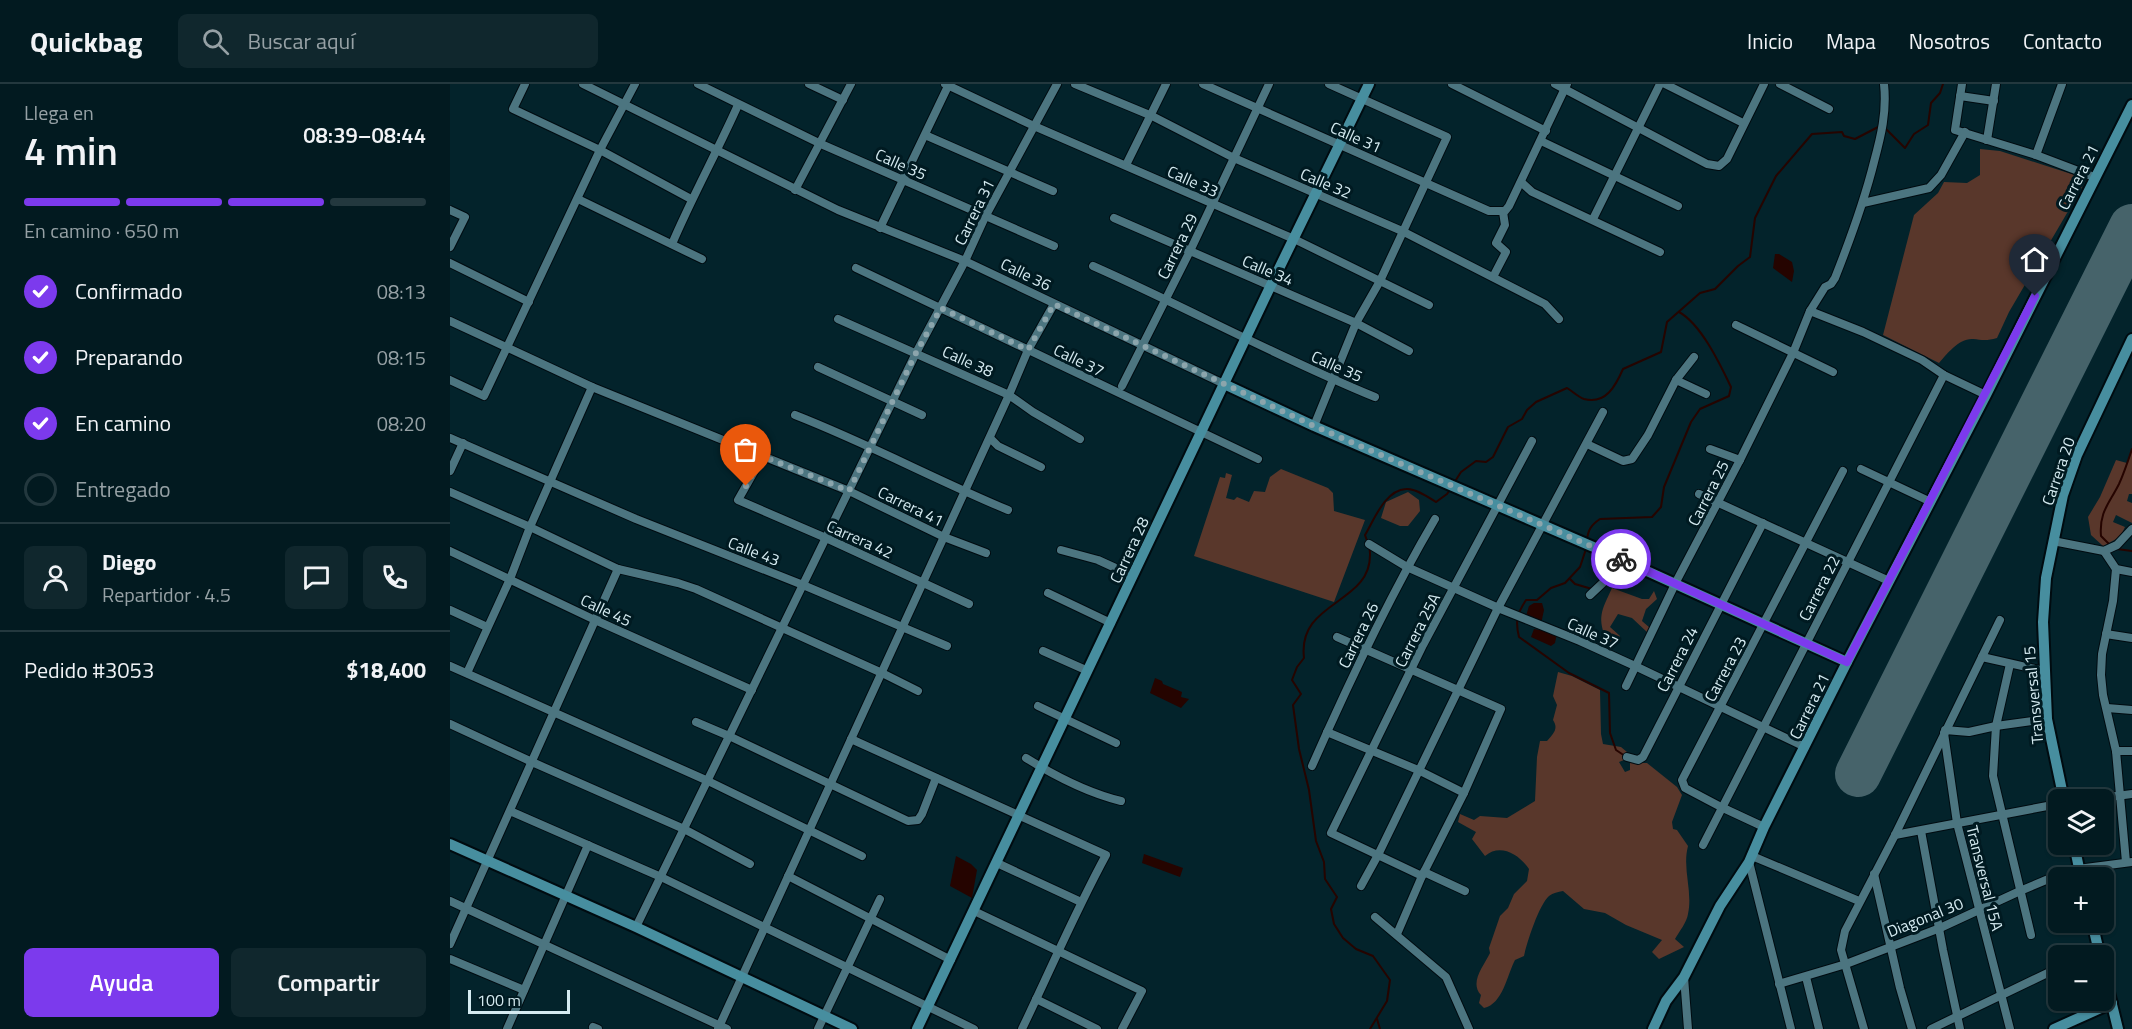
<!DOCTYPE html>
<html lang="es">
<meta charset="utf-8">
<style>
:root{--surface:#021a20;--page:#10272d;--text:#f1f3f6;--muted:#96a1a5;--line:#23383e;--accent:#7c3aed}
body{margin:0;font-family:"Titillium Web",sans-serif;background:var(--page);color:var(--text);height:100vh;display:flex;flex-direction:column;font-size:22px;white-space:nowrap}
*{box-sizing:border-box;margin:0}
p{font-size:20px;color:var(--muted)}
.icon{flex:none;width:33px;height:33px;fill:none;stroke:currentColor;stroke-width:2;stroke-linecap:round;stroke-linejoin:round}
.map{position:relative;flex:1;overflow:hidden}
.details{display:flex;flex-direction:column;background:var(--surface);width:450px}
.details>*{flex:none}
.fabs{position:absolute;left:1598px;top:705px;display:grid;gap:12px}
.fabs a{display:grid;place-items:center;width:66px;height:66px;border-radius:9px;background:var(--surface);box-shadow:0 2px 4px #0004,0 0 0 2px var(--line);font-size:30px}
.scale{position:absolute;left:18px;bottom:15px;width:102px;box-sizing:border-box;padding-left:6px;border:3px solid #d5ebf1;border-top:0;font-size:16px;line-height:21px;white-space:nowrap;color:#d5ebf1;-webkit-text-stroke:4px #001a21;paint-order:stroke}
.pin{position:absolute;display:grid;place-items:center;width:51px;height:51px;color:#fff;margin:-62px -26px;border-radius:50% 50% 50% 0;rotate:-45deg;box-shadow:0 0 6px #0007}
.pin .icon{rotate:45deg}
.courier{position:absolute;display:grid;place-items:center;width:60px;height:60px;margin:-30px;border:4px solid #7c3aed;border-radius:50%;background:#fff;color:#222;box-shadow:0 2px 8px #0007}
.summary em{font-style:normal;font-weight:600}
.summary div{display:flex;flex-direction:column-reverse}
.summary{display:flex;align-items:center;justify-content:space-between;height:102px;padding:0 24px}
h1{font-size:39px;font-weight:600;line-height:45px}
.bar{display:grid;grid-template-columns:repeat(4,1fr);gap:9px 6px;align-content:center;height:72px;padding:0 24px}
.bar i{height:8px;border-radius:4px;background:var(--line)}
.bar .selected{background:var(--accent)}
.bar p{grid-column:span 4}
.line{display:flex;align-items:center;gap:15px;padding:0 24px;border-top:2px solid var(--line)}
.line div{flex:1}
.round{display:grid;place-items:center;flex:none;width:63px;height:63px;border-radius:9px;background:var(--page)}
ol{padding:0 24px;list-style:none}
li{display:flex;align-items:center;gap:18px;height:66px}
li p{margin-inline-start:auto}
li .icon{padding:6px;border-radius:50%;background:var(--accent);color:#fff;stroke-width:4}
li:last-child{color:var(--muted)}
li i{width:33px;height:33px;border:3px solid var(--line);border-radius:50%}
.action{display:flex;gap:12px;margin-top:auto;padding:12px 24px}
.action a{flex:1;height:69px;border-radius:9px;background:var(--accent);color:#fff;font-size:24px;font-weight:600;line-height:69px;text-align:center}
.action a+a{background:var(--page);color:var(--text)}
header{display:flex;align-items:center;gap:36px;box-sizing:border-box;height:84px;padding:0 30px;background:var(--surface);border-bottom:2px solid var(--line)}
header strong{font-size:28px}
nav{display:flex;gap:33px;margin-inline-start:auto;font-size:21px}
.search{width:420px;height:54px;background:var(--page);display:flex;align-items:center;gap:15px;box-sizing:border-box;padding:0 21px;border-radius:9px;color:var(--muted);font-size:22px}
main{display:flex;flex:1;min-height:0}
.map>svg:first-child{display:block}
.green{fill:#59372b}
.water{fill:#250400}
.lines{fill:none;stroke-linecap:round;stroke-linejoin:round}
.stream{stroke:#250400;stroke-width:2}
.runway{stroke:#46636a;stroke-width:46}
.street-casing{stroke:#000b10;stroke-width:10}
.secondary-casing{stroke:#000b10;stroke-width:14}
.street{stroke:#4c7580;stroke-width:8}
.secondary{stroke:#478e9f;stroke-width:10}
.done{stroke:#8ca5ac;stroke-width:6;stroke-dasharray:0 10.8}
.route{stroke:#7c3aed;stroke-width:8}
.labels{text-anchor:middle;stroke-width:6;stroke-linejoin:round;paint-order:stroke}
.street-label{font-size:16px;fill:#d5ebf1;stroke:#001a21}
</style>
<header>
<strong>Quickbag</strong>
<div class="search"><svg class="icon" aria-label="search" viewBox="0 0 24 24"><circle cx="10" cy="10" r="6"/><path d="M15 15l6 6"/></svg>Buscar aquí</div>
<nav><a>Inicio</a><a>Mapa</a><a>Nosotros</a><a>Contacto</a></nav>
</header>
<main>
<section class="details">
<div class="summary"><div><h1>4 min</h1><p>Llega en</p></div><em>08:39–08:44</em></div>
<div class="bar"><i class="selected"></i><i class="selected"></i><i class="selected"></i><i></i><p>En camino · 650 m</p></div>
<ol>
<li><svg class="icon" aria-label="check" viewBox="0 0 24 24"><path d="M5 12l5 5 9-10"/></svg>Confirmado<p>08:13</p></li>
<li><svg class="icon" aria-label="check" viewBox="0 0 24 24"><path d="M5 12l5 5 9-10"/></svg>Preparando<p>08:15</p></li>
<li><svg class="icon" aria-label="check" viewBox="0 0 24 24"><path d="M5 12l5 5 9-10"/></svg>En camino<p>08:20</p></li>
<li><i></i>Entregado</li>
</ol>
<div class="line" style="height:108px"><a class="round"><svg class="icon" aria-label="person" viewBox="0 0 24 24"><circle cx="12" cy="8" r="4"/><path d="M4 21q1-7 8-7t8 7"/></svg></a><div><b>Diego</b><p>Repartidor · 4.5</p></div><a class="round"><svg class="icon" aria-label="chat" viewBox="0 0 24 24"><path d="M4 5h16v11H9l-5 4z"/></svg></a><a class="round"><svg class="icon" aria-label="phone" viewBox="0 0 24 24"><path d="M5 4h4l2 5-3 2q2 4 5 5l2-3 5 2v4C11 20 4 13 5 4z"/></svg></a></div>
<div class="line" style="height:78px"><div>Pedido #3053</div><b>$18,400</b></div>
<div class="action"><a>Ayuda</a><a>Compartir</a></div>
</section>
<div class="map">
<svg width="1682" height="945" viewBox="0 0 1682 945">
<rect width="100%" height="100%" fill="#03232b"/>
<g class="green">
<path d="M1530,65L1550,67L1637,95L1559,228L1547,254C1537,257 1532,256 1523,255C1509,254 1497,270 1489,279L1433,251L1464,131L1488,109L1494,98L1517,99L1530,91Z"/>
<path d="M1682,365V410H1679L1677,417L1682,419V439L1666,431L1663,438L1675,443L1670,453L1653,462L1641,451L1638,433L1650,413L1666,376L1677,379Z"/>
<path d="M831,385L878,404L883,409L884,427L915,436L884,518L744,472L770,393L775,394L776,389L782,391L776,414L784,416L787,413L799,418L804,407L815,408L820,393Z"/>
<path d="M958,408L969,416L970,427L958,442H950L931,434L936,418Z"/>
<path d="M1162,504L1192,515H1199L1204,507L1207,515L1196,525L1192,537L1200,544L1198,549L1182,534L1168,530L1160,543L1170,552L1169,558H1157C1147,533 1151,528 1162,504Z"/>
<path d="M1108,588L1122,592L1150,606L1151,650L1153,660L1171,663L1177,668L1174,676L1169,678L1175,688L1180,686V679H1197L1227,703L1232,711L1222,738L1223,745L1227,746L1238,762C1232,785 1243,807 1238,830C1237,838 1229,848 1225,855L1234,863L1209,875L1202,868L1212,856L1176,841L1155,829L1134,825L1113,807C1108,808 1103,809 1099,812C1089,821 1077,858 1074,872L1065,876C1057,891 1053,920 1034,924L1029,919L1031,911C1019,898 1034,882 1040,869L1039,864L1050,832L1058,824L1064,810L1077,797L1079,785C1069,770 1050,759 1035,772L1022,755L1026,748L1008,738L1010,730L1024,736L1030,732L1057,734L1085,717L1087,673L1090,657H1097C1103,650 1109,645 1103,636L1107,621L1103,612Z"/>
</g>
<g class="water">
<path d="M1325,170H1329L1342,178L1344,187L1342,198L1323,184Z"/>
<path d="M1084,519H1092L1094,526L1091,540L1076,532L1079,522Z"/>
<path d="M1084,545L1107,549L1105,559L1101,562L1081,553Z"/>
<path d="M705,594L712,597L713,600L732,608L731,613L739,615L731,624L700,609Z"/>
<path d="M694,770L733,784L730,793L692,779Z"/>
<path d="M506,772L521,780L527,786L522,814L500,802Z"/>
</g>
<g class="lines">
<g class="stream">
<path d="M1434,43L1455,64L1464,50L1478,41L1481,19L1490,9L1493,0"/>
<path d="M1004,399L1011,388L1026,377L1036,378L1043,373L1058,343L1072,335L1077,326L1086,318L1117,304C1122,307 1128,313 1134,315C1156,321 1166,301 1173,285L1211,268L1217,238L1250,209L1265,205L1288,182L1300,173L1305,134L1326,92L1362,50L1392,48L1394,52L1405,55L1430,42"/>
<path d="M1137,456C1138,446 1141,441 1150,435L1202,433L1211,423L1214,403L1241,338L1250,325L1279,312L1281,303C1270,280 1251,240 1229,228"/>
<path d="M1660,461L1651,452C1649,428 1659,420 1669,400C1674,389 1678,377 1682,365"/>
<path d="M1136,465L1130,483L1115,499L1101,504L1087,516H1076C1067,530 1065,537 1069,553L1119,589L1159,609L1160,649L1166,666L1175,672"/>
<path d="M1667,465L1682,467"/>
<path d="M1120,495L1125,500L1142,505"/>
<path d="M927,935L930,945"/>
<path d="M920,945L937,917L940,896L923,872L906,865L893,854L884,840L881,825L887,813L875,795L874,778L866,757L859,706L849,665L843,621L851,610L842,596L847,583L854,574C847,516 922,521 920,469C920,463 917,457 915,451C924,436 935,406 956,405C965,404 978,413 986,418L997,410L1001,404"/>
</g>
<path class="runway" d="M1408,690L1682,143"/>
<g class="street-casing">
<g id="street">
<path d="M75,0L63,25L150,66L241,115"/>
<path d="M133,0L388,126L515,177L774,300"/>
<path d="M248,0L371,60L604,162"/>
<path d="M359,0L393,16"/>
<path d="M495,0L584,42L844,155L979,221"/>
<path d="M625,0L702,32L784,74L952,147L1095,220L1109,235"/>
<path d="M753,0L1039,127H1055L1059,122L1117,0"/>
<path d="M1002,0L1096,47"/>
<path d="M1105,0L1257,80L1269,82L1277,75L1314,0"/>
<path d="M1215,0L1293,39"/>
<path d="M1330,0L1379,25"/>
<path d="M1512,0L1505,46L1586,71L1644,93"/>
<path d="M1510,12L1544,17"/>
<path d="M475,51L603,107"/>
<path d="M1537,56L1546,0"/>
<path d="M1091,57L1228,122"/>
<path d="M1586,71L1612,0"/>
<path d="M676,81L716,0"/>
<path d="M1071,98L1082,108L1210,168"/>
<path d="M345,106L401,0"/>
<path d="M128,115L252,175"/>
<path d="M1413,119L1479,104L1491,91L1515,48"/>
<path d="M0,126L15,133L0,163"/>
<path d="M664,134L906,239L959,267"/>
<path d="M1143,135L1210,0"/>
<path d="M430,144L499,0"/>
<path d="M222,160C242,113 267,68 288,21"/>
<path d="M0,179L79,218"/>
<path d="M643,182C738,224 829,274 925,313"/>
<path d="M406,184L808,375"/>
<path d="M1043,193L1056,168L1046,159L1055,141L1053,128"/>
<path d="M1360,227L1413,248L1472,276L1494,291L1536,311"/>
<path d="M388,235L559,311L583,328L630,355"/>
<path d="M0,237L142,303L399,407L494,453L536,469"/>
<path d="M1286,241L1383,288"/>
<path d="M368,283L472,331"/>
<path d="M0,296L34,312L150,66L185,0"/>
<path d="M1226,296L1256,310"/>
<path d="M672,302L740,167L819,0"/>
<path d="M345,331C417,359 486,396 558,426"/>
<path d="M864,342L906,239L930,197L997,53L879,0"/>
<path d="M0,354L186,435L353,501L497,562"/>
<path d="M540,354L548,362L591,383"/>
<path d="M1137,360L1173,377L1182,375L1198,351L1226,296L1244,273"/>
<path d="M1260,365L1290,376"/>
<path d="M313,372L288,416L376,454L519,520"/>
<path d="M1411,385L1481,418"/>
<path d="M0,387L13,359"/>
<path d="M0,408L80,443L168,485L228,499L246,505L432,589L468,607"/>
<path d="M1249,410L1439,497"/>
<path d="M1603,457L1654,467L1667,461L1682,445"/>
<path d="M919,460L957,483L1053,526L1130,557L1185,582L1355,663"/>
<path d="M611,466L648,476L683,492"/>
<path d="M0,467L145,536L302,606"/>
<path d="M1654,467L1666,485L1682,488"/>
<path d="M1666,485L1663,517L1652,570L1651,591L1653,611L1666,667L1676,778"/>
<path d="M598,509L661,539"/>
<path d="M1140,511L1157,495L1168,474"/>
<path d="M0,526L37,543"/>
<path d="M1656,550L1682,554"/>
<path d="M887,553L1051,625L1014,709L972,792L947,850"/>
<path d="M593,567L638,587"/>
<path d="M1532,573L1594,587"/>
<path d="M1560,580L1546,642L1543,692L1581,851"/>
<path d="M0,582L258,697L412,772"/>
<path d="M17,589L60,495L80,443L142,303"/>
<path d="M1176,602L1227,496L1290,376L1343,269L1360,227L1375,203L1381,200L1385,194C1400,156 1414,118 1424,78C1431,52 1437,28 1434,0"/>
<path d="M588,622L666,659"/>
<path d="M1657,624L1682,626"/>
<path d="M246,638L279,652L458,737L468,736L472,730L486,694"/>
<path d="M0,640L82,678L234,745L300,780"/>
<path d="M1495,646L1519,648L1546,642L1597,635"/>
<path d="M877,648L968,686L1014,709"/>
<path d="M1494,649L1507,739L1560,945"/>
<path d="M401,655L656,771C625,828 600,887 572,945"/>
<path d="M1666,667H1682"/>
<path d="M1177,673L1188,676L1193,673L1313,439"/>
<path d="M576,674C605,692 638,709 671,717"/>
<path d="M862,682C899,598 938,515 985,435"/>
<path d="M1636,716L1682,710"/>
<path d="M60,727L211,793L524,945"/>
<path d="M1314,743L1271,723L1235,704L1232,696L1393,387"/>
<path d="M1471,747L1493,866L1510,945"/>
<path d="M1445,751L1608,720"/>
<path d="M1253,761L1494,291"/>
<path d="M1302,772L1409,817"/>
<path d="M1299,778L1341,945"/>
<path d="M547,779L631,818"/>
<path d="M974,788L1015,807"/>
<path d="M1424,790L1450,904L1462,945"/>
<path d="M338,792L501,876"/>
<path d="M972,792L881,749L973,561L1082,357"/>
<path d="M911,802L928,771L1048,524L1153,328"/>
<path d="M0,817L277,945"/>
<path d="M524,827L692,907L672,945"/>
<path d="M925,833L996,893L1019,945"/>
<path d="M186,843L466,269L515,177L535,133L607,0"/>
<path d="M0,860L168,485"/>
<path d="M1634,872L1648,865"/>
<path d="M0,875L74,906"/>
<path d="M1234,893L1238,945"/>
<path d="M1356,893L1369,945"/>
<path d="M1329,900L1396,880L1490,844L1570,807L1620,786L1682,778"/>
<path d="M586,915L647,945"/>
<path d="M143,943L148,945"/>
<path d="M57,945L138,761"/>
<path d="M268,945L559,311L578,266L604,220"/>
<path d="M368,945L430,815"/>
<path d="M1414,945L1391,866L1395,847L1445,751L1550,536"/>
<path d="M1481,945L1608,884"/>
</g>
</g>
<g class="secondary-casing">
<g id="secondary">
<path d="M774,300L864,342L1155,468L1397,578"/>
<path d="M1614,716L1597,635L1593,538L1596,494L1613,411L1627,371L1682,255"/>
<path d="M0,760L186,843L402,945"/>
<path d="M1624,760L1631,794"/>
<path d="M1642,838L1650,872"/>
<path d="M1653,884L1668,945"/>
<path d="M467,945L821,201L919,0"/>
<path d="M1203,945L1216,917L1234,893L1270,822L1299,778L1314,743L1397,578L1536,311L1682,21"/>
<path d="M1604,945L1662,919"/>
</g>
</g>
<use href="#street" class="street"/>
<use href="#secondary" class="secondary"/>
</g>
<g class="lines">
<path class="done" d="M296,402L312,372L399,407L466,269L491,224L578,266L604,220L864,342L1171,475"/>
<path class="route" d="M1171,475L1397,578L1585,212"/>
</g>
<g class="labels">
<g class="street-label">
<text transform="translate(906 53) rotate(24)" y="6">Calle 31</text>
<text transform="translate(451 80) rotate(24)" y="6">Calle 35</text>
<text transform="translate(1628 93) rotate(-63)" y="6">Carrera 21</text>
<text transform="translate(743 97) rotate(24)" y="6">Calle 33</text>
<text transform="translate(876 99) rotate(23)" y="6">Calle 32</text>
<text transform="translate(524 128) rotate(-64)" y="6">Carrera 31</text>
<text transform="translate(727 162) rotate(-64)" y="6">Carrera 29</text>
<text transform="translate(818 186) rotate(23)" y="6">Calle 34</text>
<text transform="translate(576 190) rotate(26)" y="6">Calle 36</text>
<text transform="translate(629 276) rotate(26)" y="6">Calle 37</text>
<text transform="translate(518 277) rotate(24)" y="6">Calle 38</text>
<text transform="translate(887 282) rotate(24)" y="6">Calle 35</text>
<text transform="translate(1608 387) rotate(-71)" y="6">Carrera 20</text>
<text transform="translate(1258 409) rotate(-63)" y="6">Carrera 25</text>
<text transform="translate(461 422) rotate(26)" y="6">Carrera 41</text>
<text transform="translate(410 455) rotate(24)" y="6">Carrera 42</text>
<text transform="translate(679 466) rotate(-65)" y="6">Carrera 28</text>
<text transform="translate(304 467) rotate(21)" y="6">Calle 43</text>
<text transform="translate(1369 504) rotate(-63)" y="6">Carrera 22</text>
<text transform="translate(156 526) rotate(25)" y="6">Calle 45</text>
<text transform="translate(967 546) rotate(-63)" y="6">Carrera 25A</text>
<text transform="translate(1143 549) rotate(24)" y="6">Calle 37</text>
<text transform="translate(908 551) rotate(-64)" y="6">Carrera 26</text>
<text transform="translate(1227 575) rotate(-63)" y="6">Carrera 24</text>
<text transform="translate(1275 585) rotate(-62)" y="6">Carrera 23</text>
<text transform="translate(1583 611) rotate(-95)" y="6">Transversal 15</text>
<text transform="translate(1359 622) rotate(-64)" y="6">Carrera 21</text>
<text transform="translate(1535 794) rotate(76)" y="6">Transversal 15A</text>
<text transform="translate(1475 833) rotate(-22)" y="6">Diagonal 30</text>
</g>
</g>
</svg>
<div class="fabs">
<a><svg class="icon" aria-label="layers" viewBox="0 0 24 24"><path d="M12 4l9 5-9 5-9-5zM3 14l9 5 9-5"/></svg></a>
<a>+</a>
<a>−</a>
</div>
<div class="scale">100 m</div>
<div class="pin" style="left:296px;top:402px;background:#ea580c"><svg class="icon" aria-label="bag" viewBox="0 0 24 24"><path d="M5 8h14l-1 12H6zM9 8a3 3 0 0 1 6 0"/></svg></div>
<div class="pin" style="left:1585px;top:212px;background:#1f2937"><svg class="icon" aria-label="home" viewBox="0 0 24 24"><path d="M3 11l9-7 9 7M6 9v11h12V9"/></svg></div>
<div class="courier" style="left:1171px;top:475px"><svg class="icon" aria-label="bike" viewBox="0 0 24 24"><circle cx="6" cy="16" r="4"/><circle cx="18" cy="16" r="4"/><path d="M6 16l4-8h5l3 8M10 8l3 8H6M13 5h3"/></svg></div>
</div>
</main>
